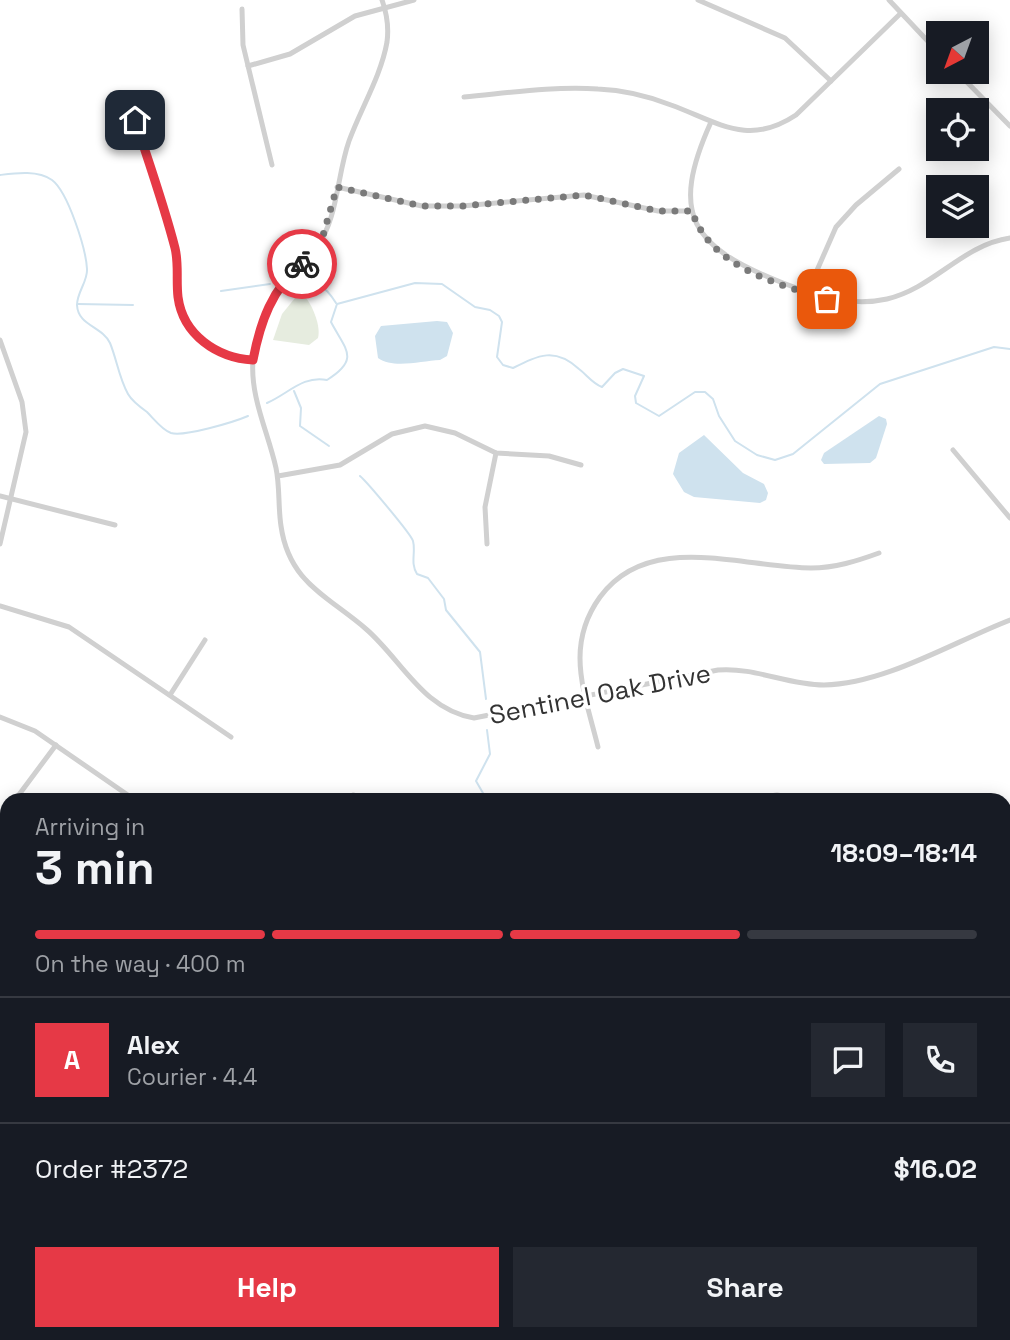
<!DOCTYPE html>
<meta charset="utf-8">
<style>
:root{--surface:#171b24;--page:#242831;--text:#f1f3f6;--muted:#9ea1a6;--line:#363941;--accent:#e63946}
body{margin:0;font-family:"Space Grotesk",sans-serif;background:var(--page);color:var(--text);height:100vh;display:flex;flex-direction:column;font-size:26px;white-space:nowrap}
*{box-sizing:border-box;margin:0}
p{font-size:23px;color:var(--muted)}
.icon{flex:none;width:38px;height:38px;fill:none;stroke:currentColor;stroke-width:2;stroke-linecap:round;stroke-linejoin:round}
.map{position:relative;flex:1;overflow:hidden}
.panel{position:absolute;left:0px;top:793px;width:1012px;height:548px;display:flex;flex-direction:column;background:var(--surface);border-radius:21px 21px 0 0;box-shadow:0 4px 18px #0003}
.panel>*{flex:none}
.needle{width:46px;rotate:221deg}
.tools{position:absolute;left:926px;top:21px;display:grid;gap:14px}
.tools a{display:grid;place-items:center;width:63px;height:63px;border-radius:0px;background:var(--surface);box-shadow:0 4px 18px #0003;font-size:35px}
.pin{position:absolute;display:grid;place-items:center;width:60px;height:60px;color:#fff;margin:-30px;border-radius:14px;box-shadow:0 4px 10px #0006}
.courier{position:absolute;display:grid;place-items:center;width:70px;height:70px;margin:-35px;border:5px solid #e63946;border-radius:50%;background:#fff;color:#222;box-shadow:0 2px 9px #0007}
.headline em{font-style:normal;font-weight:600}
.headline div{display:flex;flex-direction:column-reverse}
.headline{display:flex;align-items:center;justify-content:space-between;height:119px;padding:0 35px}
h1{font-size:46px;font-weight:600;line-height:52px}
.bar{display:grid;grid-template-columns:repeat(4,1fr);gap:10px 7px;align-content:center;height:84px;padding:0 35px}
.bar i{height:9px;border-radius:5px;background:var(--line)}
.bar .active{background:var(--accent)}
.bar p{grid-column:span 4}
.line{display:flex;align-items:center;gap:18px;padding:0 35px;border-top:2px solid var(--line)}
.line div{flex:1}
.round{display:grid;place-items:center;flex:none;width:74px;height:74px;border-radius:0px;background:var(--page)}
.action{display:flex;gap:14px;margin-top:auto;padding:14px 35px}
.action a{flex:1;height:80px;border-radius:0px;background:var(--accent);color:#fff;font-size:28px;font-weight:600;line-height:80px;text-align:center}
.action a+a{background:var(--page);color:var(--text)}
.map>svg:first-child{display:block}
.green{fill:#e6ecdf}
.water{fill:#cfe2ee}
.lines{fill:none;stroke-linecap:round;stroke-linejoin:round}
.stream{stroke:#cfe2ee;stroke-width:2}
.minor{stroke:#d0d0d0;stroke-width:5}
.tertiary{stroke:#d0d0d0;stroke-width:7}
.done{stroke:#7a7a7a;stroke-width:7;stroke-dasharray:0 12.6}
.route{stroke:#e63946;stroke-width:9}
.labels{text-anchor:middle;stroke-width:7;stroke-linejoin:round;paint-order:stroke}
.street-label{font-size:26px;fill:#333;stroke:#fff}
</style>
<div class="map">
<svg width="1010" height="1340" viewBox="0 0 1010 1340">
<rect width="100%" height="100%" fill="#fff"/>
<path class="green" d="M295,298H306C313,307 321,326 318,338L309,345L273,340L282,314Z"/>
<g class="water">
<path d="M437,321L447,322L453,333L447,356L440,360C421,361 393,369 378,358L375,336L381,326Z"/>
<path d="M879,416L886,419L887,424L876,458L870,463L824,464L821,460L824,453Z"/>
<path d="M704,435L743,473L764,484L768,493L766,500L760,503L694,497L684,492L673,474L679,453Z"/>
</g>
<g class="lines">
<g class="stream">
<path d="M0,175C16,173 38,170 52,180C68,192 86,249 87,269C88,281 77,292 77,305C78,326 102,326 110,343C117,360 119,378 128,394C132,401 140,407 147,412C154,419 162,430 171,433C184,437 234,422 248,416"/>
<path d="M289,285C315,284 322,280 336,303"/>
<path d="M221,291L270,284"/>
<path d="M78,304L133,305"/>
<path d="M294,391L301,408L300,426L329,446"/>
<path d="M267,403C288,394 303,375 327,380C361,359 345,349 331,322L337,304L415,283L442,284L475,307L490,310L499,316L502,322L497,357L503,365L513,368C539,355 555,347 579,369C587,375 592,383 602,387L615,373L623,369L644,376L635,396L636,403L659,416L695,392H705L713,399L719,416L735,441L757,455L775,460L793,454L880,384L994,347L1010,349"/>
<path d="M360,476C367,482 411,534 413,541C416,552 410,563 417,574L428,578L444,599L446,610L480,652L486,699"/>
<path d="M487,800L476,781L490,754L487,730"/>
</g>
<g class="minor">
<path d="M382,0C387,14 389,27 387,42C381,76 361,108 349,141C337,175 338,218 317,247C309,259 296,266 287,277C268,297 256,332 253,360C250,397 268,432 276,468C280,487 278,507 281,526C289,583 328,596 366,629C401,659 423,710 474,718L718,670C755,667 787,685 824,685C885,684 953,642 1010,620"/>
<path d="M698,0L785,38L831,81"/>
<path d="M889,0L938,52"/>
<path d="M242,9L243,45L272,165"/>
<path d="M248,66L290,54L355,16L414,0"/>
<path d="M957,72L1010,126"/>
<path d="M464,97C508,93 553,86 598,89C623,90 648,96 671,105C718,122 748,147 796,115L900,14"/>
<path d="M129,99C144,148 162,198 175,248C182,275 173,301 189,326C204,348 227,359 253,361"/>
<path d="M711,122C669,215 691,247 783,283C816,296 851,307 887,299C934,288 962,245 1010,238"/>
<path d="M337,187L422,206H462L584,195L658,211H692"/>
<path d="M807,293L836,227L856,205L899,169"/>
<path d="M0,340L22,402L26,432L0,544"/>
<path d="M953,450L1010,518"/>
<path d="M278,476L340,465L392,434L425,426L455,433L496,453L549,456L581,465"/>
<path d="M0,496L115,525"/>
<path d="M487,544L485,507L496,453"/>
<path d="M0,606L69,627L231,737"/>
<path d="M170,695L205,640"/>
<path d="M0,717L35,731L135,800"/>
<path d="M598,747C591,718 580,687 580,658C580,636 587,615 600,597C649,530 743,568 811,568C835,568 857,561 879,553"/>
<path d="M353,795L371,800"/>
<path d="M15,800L56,745"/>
<path d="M740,800L777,795L806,800"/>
<path d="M0,815L7,808"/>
<path d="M0,843L7,851"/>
<path d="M1004,873L1010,879"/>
<path d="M1004,1025L1010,1031"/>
<path d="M1004,1077L1010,1070"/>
<path d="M1004,1252L1010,1246"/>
<path d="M898,1334L904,1340"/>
<path d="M912,1340L918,1334"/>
</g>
<g class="tertiary">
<path d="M0,1078L7,1085"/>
<path d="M251,1334L258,1340"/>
</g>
</g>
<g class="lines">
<path class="done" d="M302,264L322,239L337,187L422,206H463L584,195L658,211H692C710,267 777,284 827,299"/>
<path class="route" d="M135,120C149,163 164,205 175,248C179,264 176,280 178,297C183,335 217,358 253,360C260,323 272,288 302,264"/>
</g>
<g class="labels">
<g class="street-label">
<text transform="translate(600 694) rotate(-11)" y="9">Sentinel Oak Drive</text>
</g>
</g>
</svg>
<div class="tools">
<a><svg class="needle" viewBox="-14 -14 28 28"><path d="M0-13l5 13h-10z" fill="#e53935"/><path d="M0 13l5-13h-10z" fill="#9ea1a6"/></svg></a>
<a><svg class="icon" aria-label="locate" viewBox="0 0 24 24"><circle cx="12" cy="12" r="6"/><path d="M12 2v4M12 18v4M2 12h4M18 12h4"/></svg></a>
<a><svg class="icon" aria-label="layers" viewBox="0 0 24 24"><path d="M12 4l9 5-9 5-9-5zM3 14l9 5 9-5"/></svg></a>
</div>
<div class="pin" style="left:827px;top:299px;background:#ea580c"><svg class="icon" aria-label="bag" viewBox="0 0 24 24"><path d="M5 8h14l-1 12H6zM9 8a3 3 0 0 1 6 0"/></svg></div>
<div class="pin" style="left:135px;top:120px;background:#1f2937"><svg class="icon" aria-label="home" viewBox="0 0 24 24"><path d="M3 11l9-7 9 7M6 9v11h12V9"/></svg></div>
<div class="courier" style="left:302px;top:264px"><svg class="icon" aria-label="bike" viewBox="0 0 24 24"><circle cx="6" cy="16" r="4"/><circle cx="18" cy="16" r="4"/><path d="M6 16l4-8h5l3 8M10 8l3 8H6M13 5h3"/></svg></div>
<section class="panel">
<div class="headline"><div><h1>3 min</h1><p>Arriving in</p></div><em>18:09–18:14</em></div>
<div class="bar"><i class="active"></i><i class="active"></i><i class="active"></i><i></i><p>On the way · 400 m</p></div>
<div class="line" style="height:126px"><b class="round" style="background:var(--accent);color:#fff">A</b><div><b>Alex</b><p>Courier · 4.4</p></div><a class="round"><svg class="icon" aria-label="chat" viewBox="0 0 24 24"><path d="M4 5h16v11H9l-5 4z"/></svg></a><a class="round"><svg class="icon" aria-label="phone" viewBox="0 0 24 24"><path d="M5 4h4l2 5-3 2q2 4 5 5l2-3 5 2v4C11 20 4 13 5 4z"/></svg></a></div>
<div class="line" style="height:91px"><div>Order #2372</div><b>$16.02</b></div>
<div class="action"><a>Help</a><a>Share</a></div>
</section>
</div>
